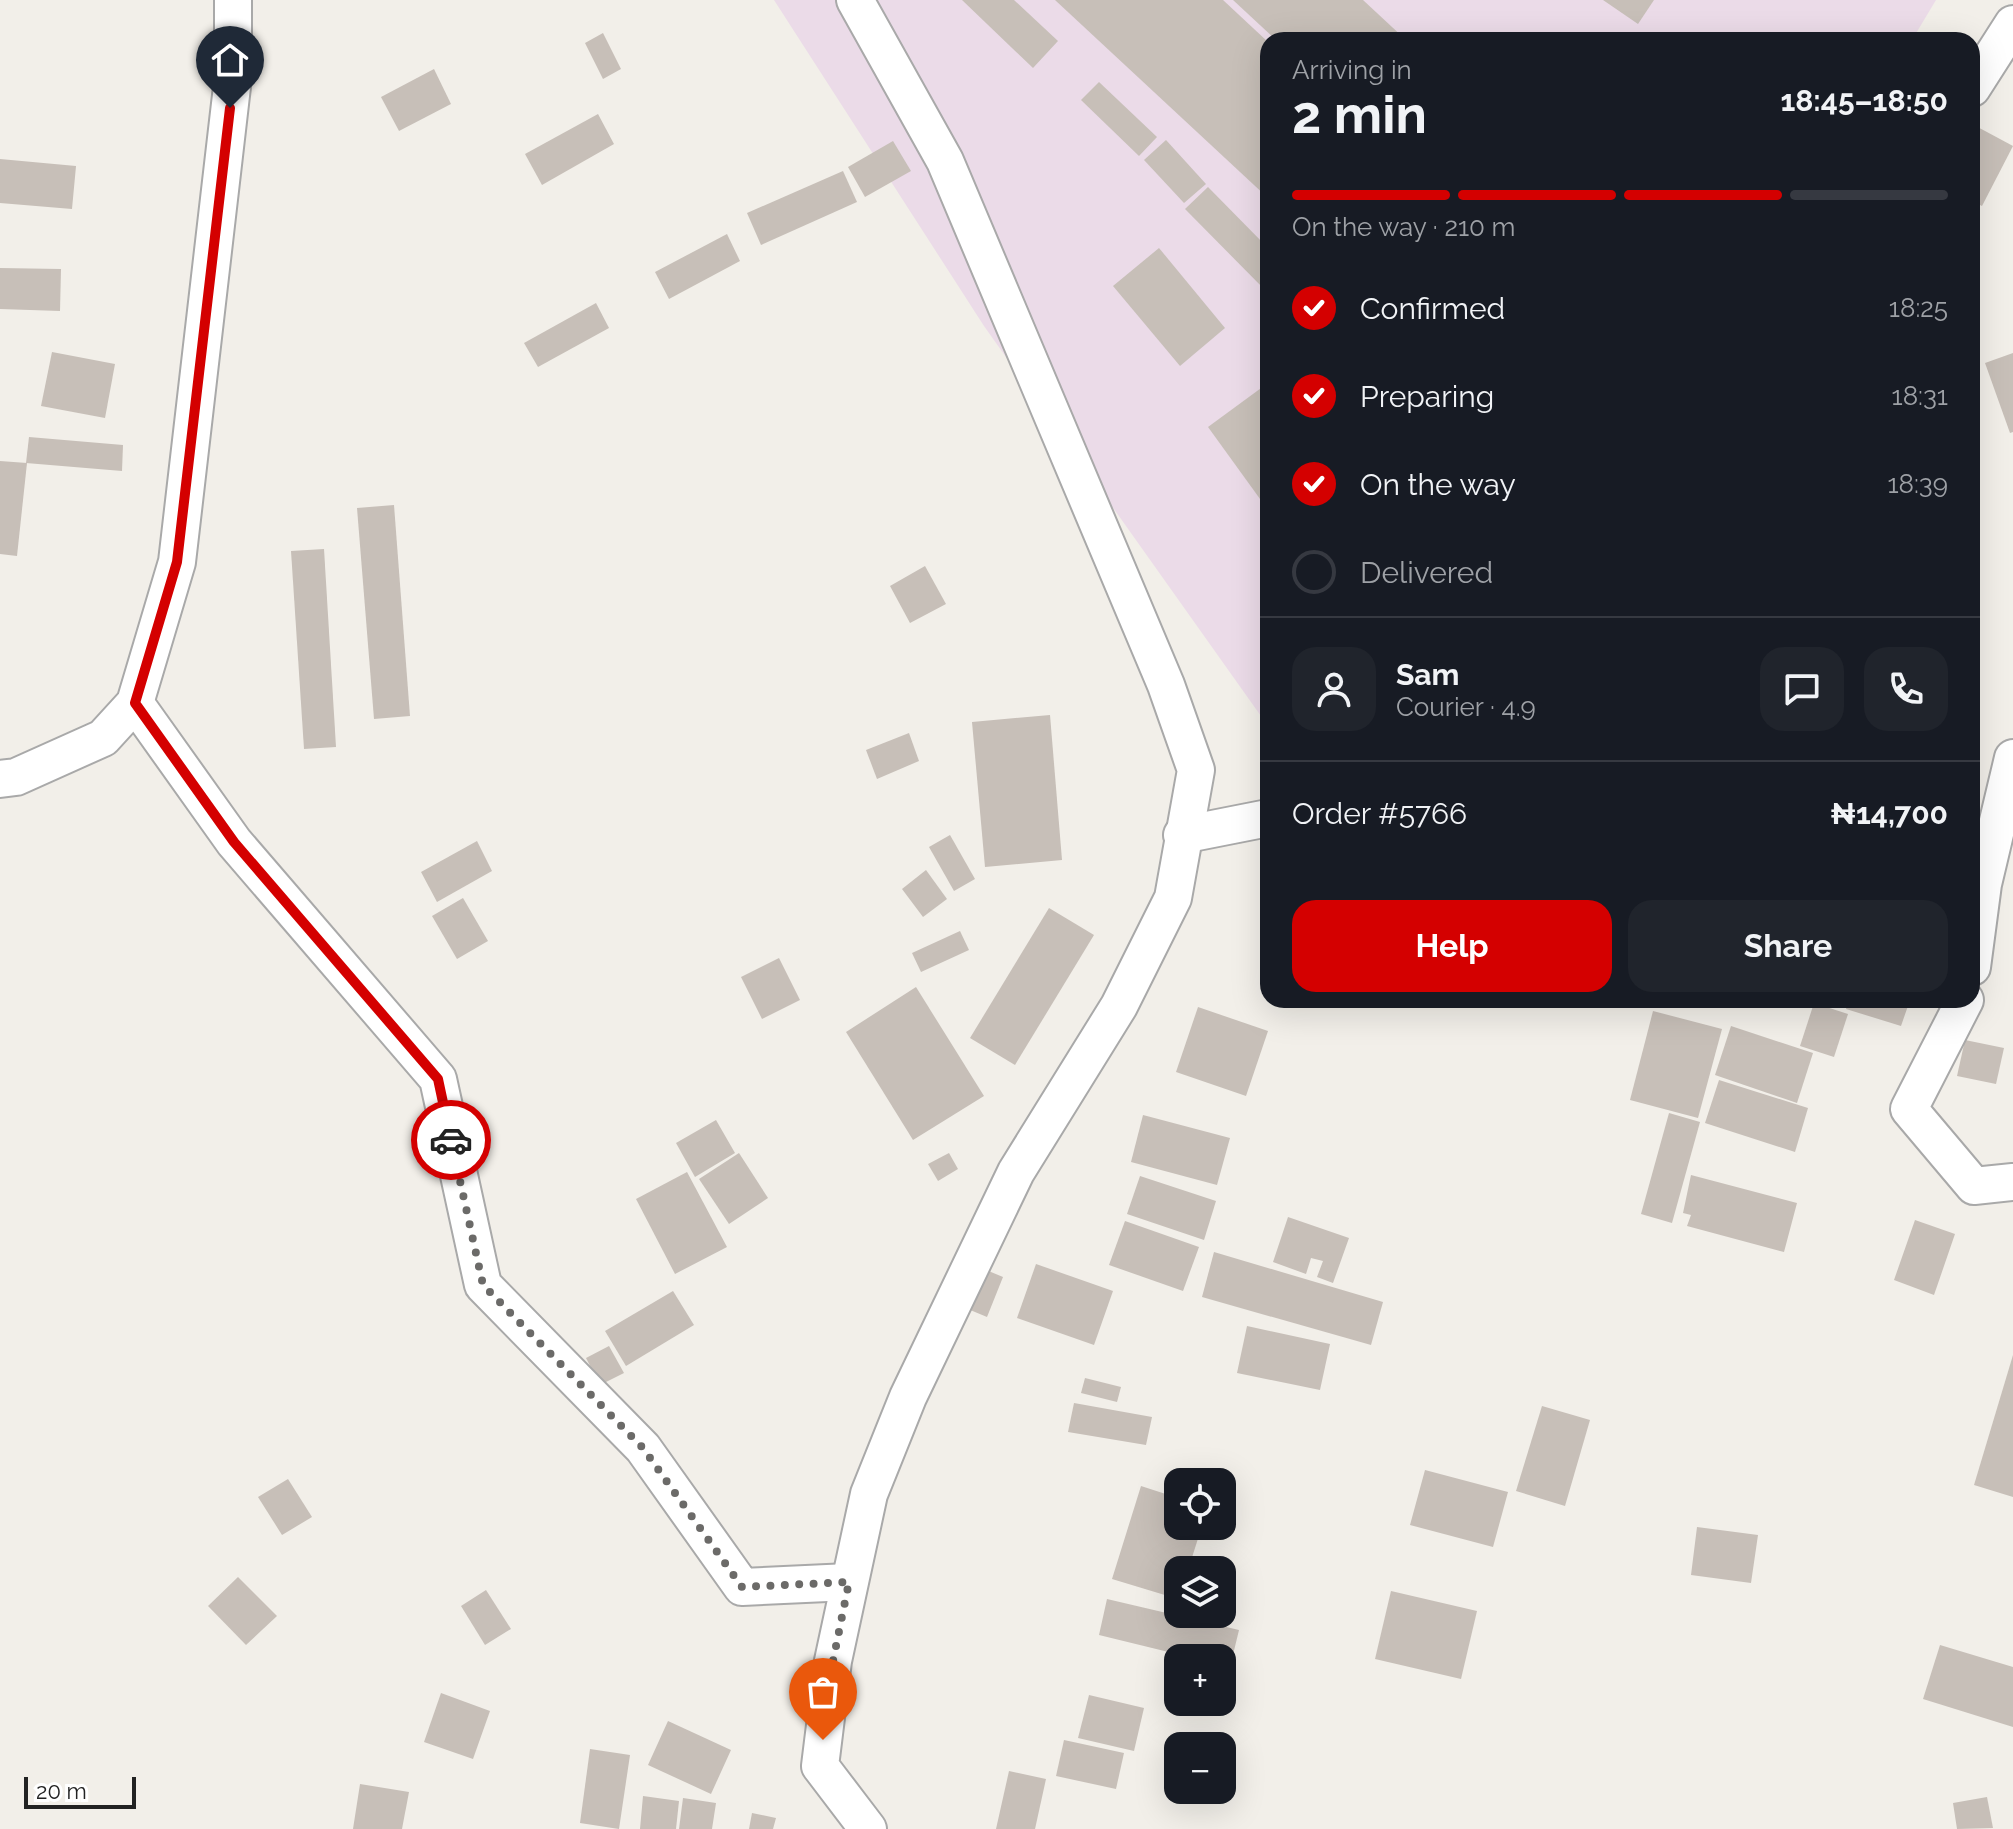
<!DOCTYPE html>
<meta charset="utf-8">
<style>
:root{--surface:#171b24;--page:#20242c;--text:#f1f3f6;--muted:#9ea1a6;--line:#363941;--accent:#d40000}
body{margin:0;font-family:Raleway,sans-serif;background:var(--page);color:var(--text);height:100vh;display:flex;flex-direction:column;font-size:30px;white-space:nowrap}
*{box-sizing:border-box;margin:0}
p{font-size:26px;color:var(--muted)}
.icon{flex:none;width:44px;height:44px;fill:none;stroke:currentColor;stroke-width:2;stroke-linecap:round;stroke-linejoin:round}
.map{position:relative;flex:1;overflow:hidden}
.drawer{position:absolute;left:1260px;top:32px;width:720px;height:976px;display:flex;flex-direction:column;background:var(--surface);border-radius:24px;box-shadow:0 8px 32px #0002}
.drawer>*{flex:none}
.fabs{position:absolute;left:1164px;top:1468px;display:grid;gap:16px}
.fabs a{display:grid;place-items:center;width:72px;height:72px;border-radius:16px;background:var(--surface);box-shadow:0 8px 32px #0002;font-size:40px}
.scale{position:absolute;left:24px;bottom:20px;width:112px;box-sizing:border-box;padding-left:8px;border:4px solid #222;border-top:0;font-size:22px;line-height:28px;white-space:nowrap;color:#222;-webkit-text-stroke:6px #fff;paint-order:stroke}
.pin{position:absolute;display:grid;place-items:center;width:68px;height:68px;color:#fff;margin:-82px -34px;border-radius:50% 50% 50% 0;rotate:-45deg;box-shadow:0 0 8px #0007}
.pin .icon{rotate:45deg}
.courier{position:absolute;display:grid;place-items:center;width:80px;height:80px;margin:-40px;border:6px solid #d40000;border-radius:50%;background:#fff;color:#222;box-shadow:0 2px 10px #0007}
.overview em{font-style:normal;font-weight:700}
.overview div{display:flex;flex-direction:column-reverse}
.overview{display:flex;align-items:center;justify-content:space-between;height:136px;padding:0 32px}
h1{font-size:52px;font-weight:700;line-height:60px}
.bar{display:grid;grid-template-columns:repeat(4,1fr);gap:12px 8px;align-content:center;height:96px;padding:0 32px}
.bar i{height:10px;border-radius:6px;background:var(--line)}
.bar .on{background:var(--accent)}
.bar p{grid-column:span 4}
.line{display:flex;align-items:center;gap:20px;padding:0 32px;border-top:2px solid var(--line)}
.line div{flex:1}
.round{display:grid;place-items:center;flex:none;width:84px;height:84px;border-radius:24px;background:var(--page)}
ol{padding:0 32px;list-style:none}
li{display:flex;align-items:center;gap:24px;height:88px}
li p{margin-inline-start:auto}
li .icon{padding:8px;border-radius:50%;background:var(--accent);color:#fff;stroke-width:4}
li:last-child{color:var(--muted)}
li i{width:44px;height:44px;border:4px solid var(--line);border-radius:50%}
.primary-button{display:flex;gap:16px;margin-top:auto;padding:16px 32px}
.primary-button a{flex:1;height:92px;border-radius:24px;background:var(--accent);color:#fff;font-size:32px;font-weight:700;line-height:92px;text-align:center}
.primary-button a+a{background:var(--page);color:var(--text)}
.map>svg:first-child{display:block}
.industrial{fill:#ebdbe8}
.building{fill:#c7bfb8}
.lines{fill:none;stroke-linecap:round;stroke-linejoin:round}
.minor-casing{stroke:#a9a9a9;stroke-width:40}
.minor{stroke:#fff;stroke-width:36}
.done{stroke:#6b6a68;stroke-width:8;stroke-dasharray:0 14.4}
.route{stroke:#d40000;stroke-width:10}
</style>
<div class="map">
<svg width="2013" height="1829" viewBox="0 0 2013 1829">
<rect width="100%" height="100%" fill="#f2efe9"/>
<path class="industrial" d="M774,0H1936L1912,40H1268V726L984,326Z"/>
<g class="building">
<path d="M962,0H1014L1058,41L1033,68Z"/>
<path d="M1055,0H1223L1268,42V198Z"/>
<path d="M1233,0H1363L1406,40H1276Z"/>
<path d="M1603,0H1654L1638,24Z"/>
<path d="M603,33L621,69L603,79L585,43Z"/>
<path d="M434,69L451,104L399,131L381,97Z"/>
<path d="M1099,82L1157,137L1139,156L1081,100Z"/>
<path d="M598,114L614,144L542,185L525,154Z"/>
<path d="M1972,124L2013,146L1982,206L1972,201Z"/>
<path d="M1166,140L1206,184L1184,203L1144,160Z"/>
<path d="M893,141L911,171L865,197L848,167Z"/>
<path d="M0,159L76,166L72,209L0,203Z"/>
<path d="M843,171L857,202L761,245L747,213Z"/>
<path d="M1208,187L1268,248V293L1185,209Z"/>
<path d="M727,234L740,261L669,299L655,272Z"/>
<path d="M1159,248L1225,328L1180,366L1113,286Z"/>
<path d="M0,268L61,269L60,311L0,309Z"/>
<path d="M596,303L609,328L538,367L524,343Z"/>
<path d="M52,352L115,364L105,418L41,406Z"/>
<path d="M2013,353V432L2010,433L1985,363Z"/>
<path d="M1268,383V510L1208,427Z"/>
<path d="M29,437L123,445L122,471L26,463Z"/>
<path d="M0,461L27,463L17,556L0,554Z"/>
<path d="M394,505L410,716L374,719L357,508Z"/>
<path d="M324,549L336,747L304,749L291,551Z"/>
<path d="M925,566L946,604L910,623L890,586Z"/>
<path d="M1050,715L1062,860L985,867L972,722Z"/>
<path d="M909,733L919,761L877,779L866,750Z"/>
<path d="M950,835L975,879L954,891L929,847Z"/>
<path d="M477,841L492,871L437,902L421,872Z"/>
<path d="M926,870L947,899L923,917L902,889Z"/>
<path d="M463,898L488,941L457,959L432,916Z"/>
<path d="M1049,908L1094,935L1015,1065L970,1038Z"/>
<path d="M960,931L969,950L921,972L912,953Z"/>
<path d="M779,958L800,1000L762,1019L741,977Z"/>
<path d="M916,987L984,1096L913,1140L846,1032Z"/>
<path d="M1849,1000H1910L1901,1026L1846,1009Z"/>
<path d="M1814,1003L1848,1014L1834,1057L1800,1046Z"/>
<path d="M1198,1007L1268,1031L1246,1096L1176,1072Z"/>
<path d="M1653,1011L1722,1029L1698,1118L1630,1100Z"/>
<path d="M1731,1026L1813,1053L1797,1103L1715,1075Z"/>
<path d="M1965,1040L2004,1048L1996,1084L1957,1076Z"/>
<path d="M1719,1080L1808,1108L1795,1152L1705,1123Z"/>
<path d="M1669,1113L1700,1122L1672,1223L1641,1214Z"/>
<path d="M1143,1115L1230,1138L1217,1185L1131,1162Z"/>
<path d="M716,1120L735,1153L695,1177L676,1143Z"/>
<path d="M739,1153L768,1198L729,1224L699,1179Z"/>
<path d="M949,1153L958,1169L938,1181L928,1164Z"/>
<path d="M687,1172L727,1247L675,1274L636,1199Z"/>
<path d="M1691,1175L1797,1203L1784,1252L1687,1226L1691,1215L1683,1213Z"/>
<path d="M1140,1176L1216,1201L1204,1240L1127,1214Z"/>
<path d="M1288,1217L1349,1238L1333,1283L1317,1277L1323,1261L1311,1258L1306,1274L1273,1262Z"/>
<path d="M1915,1220L1955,1234L1934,1295L1894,1280Z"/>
<path d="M1125,1221L1199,1247L1183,1291L1109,1265Z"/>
<path d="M1214,1252L1383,1302L1371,1345L1202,1297Z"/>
<path d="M1036,1264L1113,1291L1094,1345L1017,1318Z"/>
<path d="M979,1267L1003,1277L987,1317L963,1307Z"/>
<path d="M673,1291L694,1325L626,1366L605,1331Z"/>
<path d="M1247,1326L1330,1344L1320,1390L1237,1373Z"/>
<path d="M609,1346L624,1373L600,1385L586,1358Z"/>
<path d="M2013,1355V1497L1974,1485Z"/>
<path d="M1085,1378L1121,1387L1117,1402L1081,1393Z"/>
<path d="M1074,1403L1152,1417L1146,1445L1068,1432Z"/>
<path d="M1542,1406L1590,1420L1565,1506L1516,1491Z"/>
<path d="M1425,1470L1508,1492L1493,1547L1410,1525Z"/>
<path d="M288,1479L312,1517L282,1535L258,1497Z"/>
<path d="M1141,1486L1178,1498V1526H1202L1188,1570H1178V1599L1112,1579Z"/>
<path d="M1697,1527L1758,1535L1751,1583L1691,1575Z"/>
<path d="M238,1577L277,1616L246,1645L208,1606Z"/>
<path d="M486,1590L511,1629L485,1645L461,1606Z"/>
<path d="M1391,1591L1477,1611L1461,1679L1375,1659Z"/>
<path d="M1107,1599L1239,1630L1230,1667L1222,1665V1658H1193L1099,1635Z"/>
<path d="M1940,1645L2013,1667V1727L1923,1699Z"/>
<path d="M441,1693L490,1711L473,1759L424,1742Z"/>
<path d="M1089,1695L1144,1708L1134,1751L1078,1738Z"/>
<path d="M668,1721L731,1750L711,1794L648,1765Z"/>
<path d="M1064,1740L1124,1753L1116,1789L1056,1776Z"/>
<path d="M590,1749L630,1755L619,1829L580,1823Z"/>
<path d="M1009,1771L1046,1779L1035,1829H996Z"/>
<path d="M360,1784L409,1792L402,1829H353Z"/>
<path d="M643,1796L679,1801L676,1829H640Z"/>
<path d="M1987,1797L1993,1828L1957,1829L1953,1803Z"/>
<path d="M683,1798L716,1803L712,1829H679Z"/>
<path d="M752,1813L776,1818L773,1829H749Z"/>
</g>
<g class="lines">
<g class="minor-casing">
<g id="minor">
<path d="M855,0L945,161L1166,685L1196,770L1173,898L1119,1006L1016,1172L908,1397L869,1494L833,1661L820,1766L868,1829"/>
<path d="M1972,88L2013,24"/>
<path d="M135,703L234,842L438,1079L483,1285L643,1448L742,1587L849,1582"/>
<path d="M0,779L16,777L103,738L135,703L177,562L233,78V0"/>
<path d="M1182,835L1268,818"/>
<path d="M1972,967L1983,884L2013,758"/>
<path d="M1965,1000L1909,1109L1974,1186L2013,1182"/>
</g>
</g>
<use href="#minor" class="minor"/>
</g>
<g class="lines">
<path class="done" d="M451,1140L483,1285L643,1448L742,1587L849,1582L833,1661L823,1740"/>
<path class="route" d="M230,108L177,562L135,703L234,842L438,1079L451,1140"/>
</g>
</svg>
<div class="fabs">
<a><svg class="icon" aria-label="locate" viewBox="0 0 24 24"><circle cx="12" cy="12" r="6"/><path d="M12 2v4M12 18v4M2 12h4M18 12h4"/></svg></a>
<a><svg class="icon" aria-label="layers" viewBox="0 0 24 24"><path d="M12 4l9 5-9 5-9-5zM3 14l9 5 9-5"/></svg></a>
<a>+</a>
<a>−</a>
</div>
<div class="scale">20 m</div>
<div class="pin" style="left:823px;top:1740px;background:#ea580c"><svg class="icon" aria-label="bag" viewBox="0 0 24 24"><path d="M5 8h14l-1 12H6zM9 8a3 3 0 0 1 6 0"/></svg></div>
<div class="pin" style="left:230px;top:108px;background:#1f2937"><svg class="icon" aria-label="home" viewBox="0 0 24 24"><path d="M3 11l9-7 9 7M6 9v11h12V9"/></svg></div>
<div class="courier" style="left:451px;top:1140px"><svg class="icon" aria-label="car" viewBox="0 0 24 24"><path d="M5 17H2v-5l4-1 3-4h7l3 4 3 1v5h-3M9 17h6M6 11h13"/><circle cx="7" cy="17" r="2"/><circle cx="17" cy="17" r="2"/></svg></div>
<section class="drawer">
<div class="overview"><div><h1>2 min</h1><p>Arriving in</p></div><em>18:45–18:50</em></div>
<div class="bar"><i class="on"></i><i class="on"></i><i class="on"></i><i></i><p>On the way · 210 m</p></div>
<ol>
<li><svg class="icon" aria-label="check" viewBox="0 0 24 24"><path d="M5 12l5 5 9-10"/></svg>Confirmed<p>18:25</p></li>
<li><svg class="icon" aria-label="check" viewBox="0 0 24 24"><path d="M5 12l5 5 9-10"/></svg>Preparing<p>18:31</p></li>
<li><svg class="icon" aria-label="check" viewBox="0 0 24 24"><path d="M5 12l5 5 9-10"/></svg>On the way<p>18:39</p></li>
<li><i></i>Delivered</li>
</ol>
<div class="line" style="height:144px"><a class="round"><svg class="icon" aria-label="person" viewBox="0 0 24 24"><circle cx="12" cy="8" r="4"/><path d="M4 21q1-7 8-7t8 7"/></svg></a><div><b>Sam</b><p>Courier · 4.9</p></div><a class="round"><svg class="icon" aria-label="chat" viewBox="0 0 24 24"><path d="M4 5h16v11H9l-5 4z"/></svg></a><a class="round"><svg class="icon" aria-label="phone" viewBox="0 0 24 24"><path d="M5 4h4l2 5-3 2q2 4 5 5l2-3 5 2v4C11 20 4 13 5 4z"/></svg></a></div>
<div class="line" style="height:104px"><div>Order #5766</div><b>₦14,700</b></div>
<div class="primary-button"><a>Help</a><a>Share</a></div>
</section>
</div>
